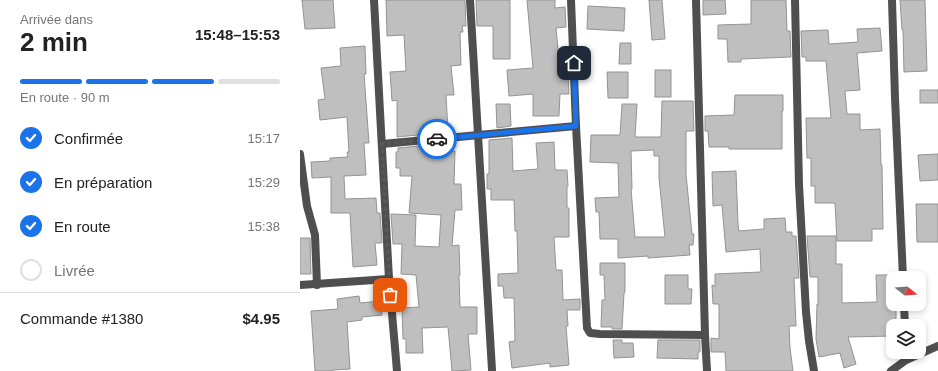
<!DOCTYPE html>
<html lang="fr">
<meta charset="utf-8">
<style>
:root{--surface:#fff;--page:#f2f2f2;--text:#222;--muted:#767676;--line:#e0e0e0;--accent:#1a73e8}
body{margin:0;font-family:Arial,sans-serif;background:var(--page);color:var(--text);height:100vh;display:flex;flex-direction:column;font-size:15px;white-space:nowrap}
*{box-sizing:border-box;margin:0}
p{font-size:13px;color:var(--muted)}
.icon{flex:none;width:22px;height:22px;fill:none;stroke:currentColor;stroke-width:2;stroke-linecap:round;stroke-linejoin:round}
.map{position:relative;flex:1;overflow:hidden}
.side{display:flex;flex-direction:column;background:var(--surface);width:300px}
.side>*{flex:none}
.needle{width:26px;rotate:107deg}
.tools{position:absolute;left:586px;top:271px;display:grid;gap:8px}
.tools a{display:grid;place-items:center;width:40px;height:40px;border-radius:8px;background:var(--surface);box-shadow:0 2px 6px #0003;font-size:20px}
.pin{position:absolute;display:grid;place-items:center;width:34px;height:34px;color:#fff;margin:-17px;border-radius:8px;box-shadow:0 2px 6px #0006}
.courier{position:absolute;display:grid;place-items:center;width:40px;height:40px;margin:-20px;border:3px solid #1a73e8;border-radius:50%;background:#fff;color:#222;box-shadow:0 1px 5px #0007}
.head em{font-style:normal;font-weight:800}
.head div{display:flex;flex-direction:column-reverse}
.head{display:flex;align-items:center;justify-content:space-between;height:68px;padding:0 20px}
h1{font-size:26px;font-weight:800;line-height:30px}
.bar{display:grid;grid-template-columns:repeat(4,1fr);gap:6px 4px;align-content:center;height:48px;padding:0 20px}
.bar i{height:5px;border-radius:3px;background:var(--line)}
.bar .active{background:var(--accent)}
.bar p{grid-column:span 4}
.line{display:flex;align-items:center;gap:10px;padding:0 20px;border-top:1px solid var(--line)}
.line div{flex:1}
ol{padding:0 20px;list-style:none}
li{display:flex;align-items:center;gap:12px;height:44px}
li p{margin-inline-start:auto}
li .icon{padding:4px;border-radius:50%;background:var(--accent);color:#fff;stroke-width:4}
li:last-child{color:var(--muted)}
li i{width:22px;height:22px;border:2px solid var(--line);border-radius:50%}
main{display:flex;flex:1;min-height:0}
.map>svg:first-child{display:block}
.building{fill:#bfbfbf;stroke:#939393;fill-rule:evenodd}
.lines{fill:none;stroke-linecap:round;stroke-linejoin:round}
.street{stroke:#4f4f4f;stroke-width:8}
.done{stroke:#595959;stroke-width:4;stroke-dasharray:0 7.2}
.route{stroke:#1a73e8;stroke-width:5}
</style>
<main>
<section class="side">
<div class="head"><div><h1>2 min</h1><p>Arrivée dans</p></div><em>15:48–15:53</em></div>
<div class="bar"><i class="active"></i><i class="active"></i><i class="active"></i><i></i><p>En route · 90 m</p></div>
<ol>
<li><svg class="icon" aria-label="check" viewBox="0 0 24 24"><path d="M5 12l5 5 9-10"/></svg>Confirmée<p>15:17</p></li>
<li><svg class="icon" aria-label="check" viewBox="0 0 24 24"><path d="M5 12l5 5 9-10"/></svg>En préparation<p>15:29</p></li>
<li><svg class="icon" aria-label="check" viewBox="0 0 24 24"><path d="M5 12l5 5 9-10"/></svg>En route<p>15:38</p></li>
<li><i></i>Livrée</li>
</ol>
<div class="line" style="height:52px"><div>Commande #1380</div><b>$4.95</b></div>
</section>
<div class="map">
<svg width="638" height="371" viewBox="0 0 638 371">
<rect width="100%" height="100%" fill="#fff"/>
<g class="building">
<path d="M2,0H33L35,28L5,29Z"/>
<path d="M86,0H165L166,26H162L163,32H160L161,65L151,66L154,95H146L148,132L97,137V100L92,101L90,72L106,71L104,35L87,36Z"/>
<path d="M176,0H210V59H193V26H177Z"/>
<path d="M227,0H255V8L265,7L266,27L256,28L260,70H262V74H268L269,94H260L259,116H233V94L209,96L207,70L233,68Z"/>
<path d="M349,0H362L365,39L352,40Z"/>
<path d="M403,0H425L426,14L403,15Z"/>
<path d="M451,0H486L487,31H490L491,57L441,59V62H428L427,39H418V25L451,24Z"/>
<path d="M600,0H625L627,71L604,72L603,30H602Z"/>
<path d="M288,6L325,8L324,31L287,29Z"/>
<path d="M580,28L582,51L557,53L560,90L545,91L547,114H560V130L580,129L581,165H582L583,229H572V241H537L535,203H515V186H511V158H507L506,118H531L526,61H506V57H502L501,31L528,30L529,44L558,42L557,29Z"/>
<path d="M320,43H331V64H319Z"/>
<path d="M65,46L66,74H64L69,143H64L66,175L44,176L45,199L76,198L77,213H80L82,243H75L77,265L53,267L50,213H31V177L12,178L11,162L30,161V158L48,157L47,152H49L47,117L20,120L18,100L25,99L21,68L41,66L40,48Z"/>
<rect x="355" y="70" width="16" height="27"/>
<path d="M307,72H328V98H308Z"/>
<rect x="620" y="90" width="18" height="13"/>
<path d="M435,95H483V111H482V149H429V147H409L408,131H405V116L434,115Z"/>
<path d="M362,101H393L394,131H386V175L392,234H394L393,245H389L390,255L348,258V256L318,258V239H300L299,212H296L295,198L319,197L318,163L290,162L291,135H320L322,104H337L335,137H361ZM354,150V156H359V178L365,237H335L331,189H332L331,151Z"/>
<path d="M196,104H210L211,126L197,128Z"/>
<path d="M212,138L213,171L238,169L236,143L254,142L255,170H267L268,186H267V208H269V237H254L256,270H262L263,300L280,299V310H267L268,326H266L269,365L250,367V363L212,368L209,342L215,341L214,298H204L203,286H198V274L218,273L217,231H215L214,200H191V189H187V174H189V140Z"/>
<path d="M149,143V151H155L154,184H161L162,210H155L152,246L159,245L160,275H159L160,307H177V334H168L171,370L154,371H152L148,327L122,328L123,353H106V339H103L102,308L119,307L116,275L101,274L102,244H93L91,214L116,215L115,246L139,247L141,215L109,213L112,176H100V168H96V152H98V148Z"/>
<path d="M638,154V180L620,181L618,155Z"/>
<path d="M436,171L438,224L439,231L464,229V219L485,218L486,232H492V236H496L499,278H494L496,326H489L490,348L493,371H426L425,352H411V338L419,339V304H413L412,285L415,286V274L461,272L460,249L426,252L422,205L413,206L412,172Z"/>
<path d="M616,204H638V242H617Z"/>
<path d="M507,236H536V264H542V303L577,302L576,275H590L591,302H593V304H596V326H593V336L548,337L556,364L544,368L540,353L519,357L516,339L517,304L518,305V277H510Z"/>
<path d="M0,238H10L11,274H0Z"/>
<path d="M300,263H325V292L324,293L322,329H312V327H301L302,300H305L304,275H300Z"/>
<path d="M365,275H388V289H392L391,304H365Z"/>
<path d="M59,296L60,303L81,301L82,315L62,317V320L47,322L50,369L33,370V371H15L11,311L38,309L37,299Z"/>
<path d="M313,340H322V343H333L334,357L314,358Z"/>
<path d="M358,340H400V352H398V359L357,358Z"/>
</g>
<g class="lines">
<g class="street">
<path d="M74,0L89,279L97,371"/>
<path d="M170,0L192,370"/>
<path d="M271,0L276,126L287,328L290,333L300,334L405,335"/>
<path d="M396,0L405,335L407,371"/>
<path d="M495,0L499,185L506,312L509,341L514,371"/>
<path d="M592,0L595,98L603,278"/>
<path d="M82,144L276,126"/>
<path d="M0,154L7,206L15,235L17,285"/>
<path d="M0,285L89,279"/>
<path d="M604,304L605,326"/>
<path d="M591,371L606,360L638,346"/>
</g>
</g>
<g class="lines">
<path class="done" d="M90,295L82,144L137,139"/>
<path class="route" d="M137,139L276,126L274,63"/>
</g>
</svg>
<div class="tools">
<a><svg class="needle" viewBox="-14 -14 28 28"><path d="M0-13l5 13h-10z" fill="#e53935"/><path d="M0 13l5-13h-10z" fill="#767676"/></svg></a>
<a><svg class="icon" aria-label="layers" viewBox="0 0 24 24"><path d="M12 4l9 5-9 5-9-5zM3 14l9 5 9-5"/></svg></a>
</div>
<div class="pin" style="left:90px;top:295px;background:#ea580c"><svg class="icon" aria-label="bag" viewBox="0 0 24 24"><path d="M5 8h14l-1 12H6zM9 8a3 3 0 0 1 6 0"/></svg></div>
<div class="pin" style="left:274px;top:63px;background:#1f2937"><svg class="icon" aria-label="home" viewBox="0 0 24 24"><path d="M3 11l9-7 9 7M6 9v11h12V9"/></svg></div>
<div class="courier" style="left:137px;top:139px"><svg class="icon" aria-label="car" viewBox="0 0 24 24"><path d="M5 17H2v-5l4-1 3-4h7l3 4 3 1v5h-3M9 17h6M6 11h13"/><circle cx="7" cy="17" r="2"/><circle cx="17" cy="17" r="2"/></svg></div>
</div>
</main>
